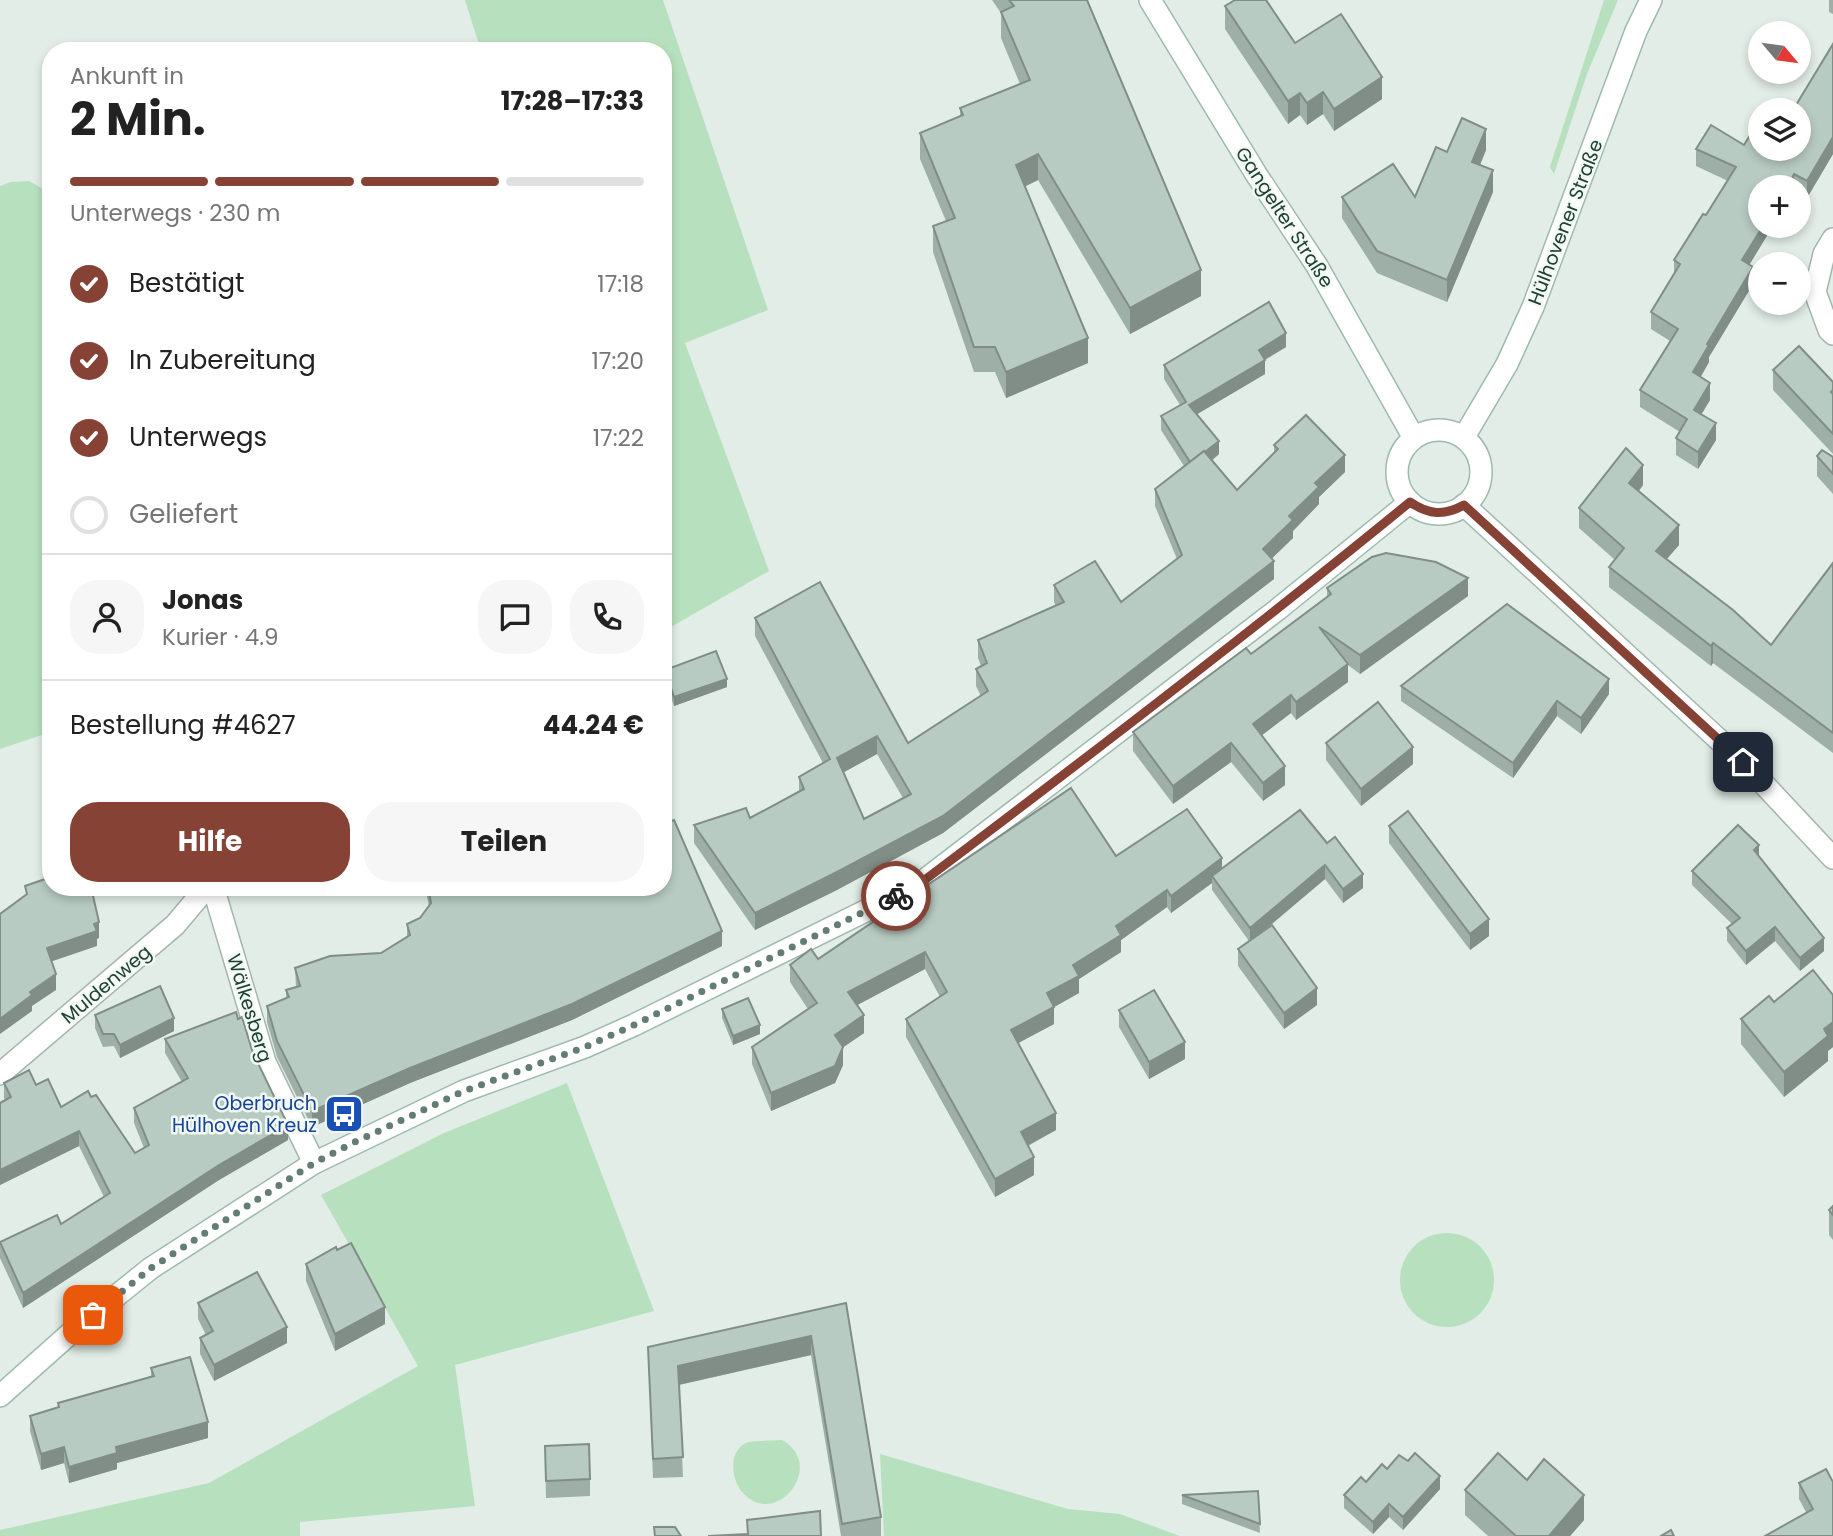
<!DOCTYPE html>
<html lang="de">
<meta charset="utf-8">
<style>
:root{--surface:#fff;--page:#f6f6f6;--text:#222;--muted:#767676;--line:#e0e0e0;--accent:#854235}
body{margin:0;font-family:Poppins,sans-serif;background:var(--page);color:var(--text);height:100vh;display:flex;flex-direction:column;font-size:26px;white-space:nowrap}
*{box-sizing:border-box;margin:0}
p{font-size:23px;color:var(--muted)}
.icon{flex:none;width:38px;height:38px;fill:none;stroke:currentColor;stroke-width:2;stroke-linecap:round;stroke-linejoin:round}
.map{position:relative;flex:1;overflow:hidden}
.drawer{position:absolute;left:42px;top:42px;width:630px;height:854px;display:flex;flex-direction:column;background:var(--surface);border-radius:28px;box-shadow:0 4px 10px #0003}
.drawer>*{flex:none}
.needle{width:46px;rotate:119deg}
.fabs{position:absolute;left:1748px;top:21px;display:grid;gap:14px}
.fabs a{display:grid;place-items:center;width:63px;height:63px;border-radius:50%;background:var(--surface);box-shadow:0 4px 10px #0003;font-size:35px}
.pin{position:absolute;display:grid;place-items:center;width:60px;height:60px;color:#fff;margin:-30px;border-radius:14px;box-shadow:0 4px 10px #0006}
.courier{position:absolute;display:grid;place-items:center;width:70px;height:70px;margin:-35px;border:5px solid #854235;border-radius:50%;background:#fff;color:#222;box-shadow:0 2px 9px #0007}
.overview em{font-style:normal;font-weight:700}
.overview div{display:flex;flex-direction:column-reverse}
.overview{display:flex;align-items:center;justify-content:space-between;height:119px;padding:0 28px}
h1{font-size:46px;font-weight:700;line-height:52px}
.bar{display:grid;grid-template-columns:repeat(4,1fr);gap:10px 7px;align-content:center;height:84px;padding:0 28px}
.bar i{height:9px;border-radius:5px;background:var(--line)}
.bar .on{background:var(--accent)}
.bar p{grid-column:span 4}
.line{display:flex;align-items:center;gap:18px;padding:0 28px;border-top:2px solid var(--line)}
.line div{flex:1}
.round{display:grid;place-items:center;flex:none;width:74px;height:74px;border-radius:28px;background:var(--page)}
ol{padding:0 28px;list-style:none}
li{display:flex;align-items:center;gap:21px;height:77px}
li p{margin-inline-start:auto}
li .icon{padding:7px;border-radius:50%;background:var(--accent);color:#fff;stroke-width:4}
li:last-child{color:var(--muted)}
li i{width:38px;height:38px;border:4px solid var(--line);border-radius:50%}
.action{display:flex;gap:14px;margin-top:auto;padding:14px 28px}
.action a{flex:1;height:80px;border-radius:28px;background:var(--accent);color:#fff;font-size:28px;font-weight:700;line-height:80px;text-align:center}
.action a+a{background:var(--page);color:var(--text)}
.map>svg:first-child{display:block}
.green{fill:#b7e1be}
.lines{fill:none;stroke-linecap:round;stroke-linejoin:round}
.minor-casing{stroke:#a3b6ad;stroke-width:24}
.secondary-casing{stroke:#9ebaae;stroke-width:24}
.minor{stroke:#fff;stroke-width:21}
.secondary{stroke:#fff;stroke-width:21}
.wall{fill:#9eafa7;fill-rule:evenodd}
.shaded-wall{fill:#818e88}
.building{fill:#b8cbc2;stroke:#818e88;stroke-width:2;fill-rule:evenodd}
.done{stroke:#637d72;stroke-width:7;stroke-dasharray:0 12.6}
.route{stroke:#854235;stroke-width:9}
.labels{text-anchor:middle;stroke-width:5;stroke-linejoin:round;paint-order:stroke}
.street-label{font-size:19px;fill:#1f4034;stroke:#f2f9f5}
.transit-label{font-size:19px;fill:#164399;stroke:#f2f9f5;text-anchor:end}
</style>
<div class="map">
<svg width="1833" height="1536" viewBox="0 0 1833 1536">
<rect width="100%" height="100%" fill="#e1ede6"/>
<g class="green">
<path d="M465,0H663L768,310L685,343L769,571L669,628L663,609V51H481Z"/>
<path d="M1604,0H1618L1587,74L1554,174L1550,167Z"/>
<path d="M29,181L45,190L51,201V732L0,749V186L11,182Z"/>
<path d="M567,1083L654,1311L455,1365L475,1506L300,1522V1536H0V1530L209,1483L418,1366L321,1195L444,1133Z"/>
<circle cx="1447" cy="1280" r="47"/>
<path d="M782,1440C827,1464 777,1530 743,1493C731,1481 727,1448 749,1442C759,1440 771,1441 782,1440Z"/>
<path d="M880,1454L1068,1509L1120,1514L1180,1536H884Z"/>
</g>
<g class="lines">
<g class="minor-casing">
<g id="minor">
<path d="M1833,239L1824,254L1815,292L1829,330L1833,334"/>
<path d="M1464,505L1743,762L1833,858"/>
<path d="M213,887L265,1062L314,1163"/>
<path d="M0,1074L175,925L207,887"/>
</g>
</g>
<g class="secondary-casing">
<g id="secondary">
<path d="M1150,0L1256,174L1317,266L1414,438"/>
<circle cx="1439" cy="472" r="42"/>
<path d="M1464,437L1507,364L1533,307L1636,31L1651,0"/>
<path d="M0,1396L74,1330L151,1268L314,1163L464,1091L585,1047L634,1025L918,885L1277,610L1410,502"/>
</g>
</g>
<use href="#minor" class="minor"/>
<use href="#secondary" class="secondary"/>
</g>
<g class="wall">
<path d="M992,0H1087L1201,296L1130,334L1038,180L1025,186L1088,363L1006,398L995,372H974L933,252V226L946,221L920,159V133L960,116V108L1020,84L1001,38V13Z"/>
<path d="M1829,0H1833V14L1829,12Z"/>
<path d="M1225,6L1295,43L1382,99L1334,131L1323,114L1307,125L1300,115L1288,124L1225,29Z"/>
<path d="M1833,44V154L1807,198L1799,194V187H1760L1749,265L1753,284L1709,357V362L1701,377L1710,400L1701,414L1716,440L1698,469L1676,455V438L1680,432L1640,407V390L1670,341L1651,329V312L1674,275V260L1706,215L1728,181L1696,166V149L1744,145L1799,149Z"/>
<path d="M1486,150L1480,165L1493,192L1447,302L1377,273L1342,218V197H1415L1447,152Z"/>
<path d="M1286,347L1265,360V374L1197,414L1219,454L1212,460L1237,490L1274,453V445L1345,472L1319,497V504L1293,531V538L1272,558L1274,579L943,833L835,891L755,930L694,843V825L750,818L799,791V777L823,763L755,636V618L908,743L981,696L976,686V669L981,666L978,658V640L1056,606L1054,602V585L1121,602L1177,559L1155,506V489L1184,466L1161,430V416L1180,405L1164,379V365ZM877,754L903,798L864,819L844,772Z"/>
<path d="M1773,370L1833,382V454L1773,390Z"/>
<path d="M1817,456L1833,457V494L1817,476Z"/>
<path d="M1643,485L1639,491L1679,545L1667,559L1771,645L1833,563V753L1713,663L1711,666L1609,587V567L1615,560L1579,528V508Z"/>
<path d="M1327,588L1468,596L1360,674L1348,665V682L1296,720L1291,713L1262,735L1285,785L1263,801L1231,762L1173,804L1133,751V732L1251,654L1327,597Z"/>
<path d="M665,670L727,687L674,706L665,679Z"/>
<path d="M1401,686L1609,694L1581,734L1557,716L1513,778L1401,701Z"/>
<path d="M1326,743L1413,764L1361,806L1326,760Z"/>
<path d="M1300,810L1363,888L1343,903L1325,879L1259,935L1317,1005L1284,1029L1238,966V949L1249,941L1212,890V883L1171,913L1167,907L1121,940V952L1079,979V993L1054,1007V1024L1018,1043L1056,1130L1028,1146L1034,1175L995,1197L906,1037V1019L940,997L925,969L857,1005L864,1033L843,1047V1065L835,1083L771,1111L752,1064V1047L808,1009L790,982V965L818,959L1116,856L1222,868Z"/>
<path d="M1389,826L1489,936L1470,950L1389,843Z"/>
<path d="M1759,856L1824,951L1800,971L1775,941L1746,965L1727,941V928L1732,924L1692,885V871Z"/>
<path d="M425,887H530L531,893L556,895L722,946L572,1020L410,1083L312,1127L277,1057L267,1022V1006L286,998V990L296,987L295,968L381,953L407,936V924L420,918L429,906Z"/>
<path d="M1833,995V1047L1828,1051V1061L1784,1097L1741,1044V1019L1774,1002Z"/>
<path d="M722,1009L760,1034L733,1045L722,1018Z"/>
<path d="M1119,1010L1185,1059L1149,1079L1119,1027Z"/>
<path d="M95,1015L174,1031L120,1058L114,1046L103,1047L95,1028Z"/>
<path d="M165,1039L253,1053L288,1140L219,1180L23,1308L0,1258V1242L61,1224L104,1197L79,1146L0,1185V1103L5,1100L4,1098V1083L36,1085L61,1107L91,1097L135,1153L144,1148L134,1123V1108L182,1082L165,1053Z"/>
<path d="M1833,1206V1240L1829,1235V1210Z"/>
<path d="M306,1264L385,1324L335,1351L306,1281Z"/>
<path d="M198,1303L287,1343L214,1381L200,1354V1338L206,1335L198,1319Z"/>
<path d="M846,1303L881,1517V1536H841L811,1355L679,1385L683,1477L653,1478L648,1347Z"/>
<path d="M151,1368L208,1438L117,1463V1469L69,1483L64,1463L41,1470L30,1431V1416L58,1407V1403L151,1376Z"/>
<path d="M545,1446L590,1479V1496L546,1498Z"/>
<path d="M1387,1469L1440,1489L1403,1530L1389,1517L1373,1534L1344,1508V1495Z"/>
<path d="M1527,1480L1584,1520L1570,1536H1488L1465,1515V1490Z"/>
<path d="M1799,1483L1833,1536L1806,1512L1799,1499Z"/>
<path d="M1258,1491L1260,1533L1182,1504V1495Z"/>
</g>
<g class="shaded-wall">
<path d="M1382,77V99L1334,131V109Z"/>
<path d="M1323,92V114L1307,125V103Z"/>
<path d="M1300,93V115L1288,124V101Z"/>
<path d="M1486,129V150L1472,184V162Z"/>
<path d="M1833,137V154L1807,198V181Z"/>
<path d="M1038,154V180L1016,191V165Z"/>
<path d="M1493,170V192L1447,302V280Z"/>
<path d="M1794,174V187H1788Z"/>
<path d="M1763,226H1773L1742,277V260Z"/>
<path d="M1753,267V284L1709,357V362L1693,389V372L1707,344Z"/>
<path d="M1201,270V296L1130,334V308Z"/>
<path d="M1286,333V347L1259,363V350Z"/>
<path d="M1088,338V363L1006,398V372Z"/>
<path d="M1265,360V374L1189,419V405Z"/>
<path d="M1710,383V400L1694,427V410Z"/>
<path d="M1716,423V440L1698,469V452Z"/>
<path d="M1219,441V454L1192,478V464Z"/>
<path d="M1345,455V472L1319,497V504L1293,531V538L1263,567V549L1315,483Z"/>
<path d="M1643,465V485L1629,503V483Z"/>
<path d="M1679,525V545L1656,571V551Z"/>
<path d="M1274,561V579L943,833L835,891L755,930V913Z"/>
<path d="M1468,578V596L1360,674V655Z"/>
<path d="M1713,643V663L1711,666V646Z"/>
<path d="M1348,664V682L1296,720V702Z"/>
<path d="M727,679V687L674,706V697Z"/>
<path d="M1609,679V694L1581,734V718Z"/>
<path d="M1291,695V713L1253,742V724Z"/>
<path d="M1557,701V716L1513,778V763Z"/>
<path d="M877,736V754L837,776V758Z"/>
<path d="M1231,743V762L1173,804V786Z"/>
<path d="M1413,747V764L1361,806V789Z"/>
<path d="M1285,766V785L1263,801V783Z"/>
<path d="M1759,845V858L1754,850Z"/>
<path d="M1222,858V876H1212V883L1171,913V896Z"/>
<path d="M1325,865V879L1250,942V928Z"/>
<path d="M1363,874V888L1343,903V889Z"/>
<path d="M93,887H105L93,892Z"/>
<path d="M330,887H358V889L330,895Z"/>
<path d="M1167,890V907L1121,940V952L1079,979V993L1047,1011V993L1073,965L1116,926Z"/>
<path d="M1489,919V936L1470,950V934Z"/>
<path d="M99,922V938L97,939V946L47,963V948Z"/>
<path d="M1775,927V941L1746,965V951Z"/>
<path d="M722,931V946L572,1020L410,1083L312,1127V1111Z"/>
<path d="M1824,938V951L1800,971V958Z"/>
<path d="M925,952V969L848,1010V992Z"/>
<path d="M56,974V990L32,1006V1011L0,1034V1019L30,992Z"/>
<path d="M1317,988V1005L1284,1029V1013Z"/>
<path d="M1054,1007V1024L1011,1047V1030Z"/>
<path d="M864,1015V1033L835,1053V1035Z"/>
<path d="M174,1018V1031L120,1058V1045Z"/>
<path d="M1833,1022V1047L1828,1051V1061L1784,1097V1072L1824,1029Z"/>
<path d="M760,1025V1034L733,1045V1036Z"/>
<path d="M1185,1042V1059L1149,1079V1062Z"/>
<path d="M843,1047V1065L835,1083L771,1111V1093Z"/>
<path d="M1056,1113V1130L1021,1149V1132Z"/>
<path d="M288,1125V1140L219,1180L23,1308V1293L219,1165Z"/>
<path d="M79,1131V1146L0,1185V1170Z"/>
<path d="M1034,1157V1175L995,1197V1179Z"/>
<path d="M385,1307V1324L335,1351V1334Z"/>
<path d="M287,1327V1343L214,1381V1365Z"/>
<path d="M811,1336V1355L678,1385V1366Z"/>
<path d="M208,1422V1438L117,1463V1469L69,1483V1467L116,1447Z"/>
<path d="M64,1447V1463L41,1470V1454Z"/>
<path d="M1440,1476V1489L1403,1530V1517Z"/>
<path d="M1584,1495V1520L1570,1536H1549Z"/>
<path d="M1389,1504V1517L1373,1534V1522Z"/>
</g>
<g class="building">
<path d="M1009,0H1087L1201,270L1130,308L1038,154L1016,165L1088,338L1006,372L995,347H974L933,226L955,218L920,133L963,115L960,108L1030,80L1001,12L1014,6Z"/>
<path d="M1235,0H1266L1295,43L1341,14L1382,77L1334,109L1323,92L1307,103L1300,93L1288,101L1225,6Z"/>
<path d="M1833,44V137L1807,181L1794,174L1788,187H1760V226H1763L1742,260L1753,267L1707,344L1709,345L1693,372L1710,383L1694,410L1716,423L1698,452L1676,438L1687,419L1640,390L1678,329L1651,312L1680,264L1674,260L1703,214L1706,215L1736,167L1696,149L1711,125L1744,145L1760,119V149H1799V110H1793Z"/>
<path d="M1462,118L1486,129L1472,162L1493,170L1447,280L1377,251L1342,197L1393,164L1415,197L1436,147L1447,152Z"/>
<path d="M1269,302L1286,333L1259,350L1265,360L1189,405L1219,441L1205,452L1204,451L1190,462L1161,416L1186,402L1164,365Z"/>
<path d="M1799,346L1833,382V390L1831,392L1833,394V434L1773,370Z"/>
<path d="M1306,415L1345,455L1315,483L1319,487L1289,516L1293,520L1263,549L1274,561L943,816L835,873L755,913L694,825L746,808L750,818L804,789L799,777L830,759L755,618L820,582L908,743L988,691L976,669L987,663L978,640L1064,602L1054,585L1095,561L1121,602L1182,555L1155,489L1204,451L1237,490L1278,449L1274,445ZM877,736L911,794L864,819L837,758Z"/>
<path d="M1626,448L1643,465L1629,483L1679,525L1656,551L1733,610L1771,645L1833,563V733L1713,643L1711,646L1609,567L1624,548L1579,508Z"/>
<path d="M1822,450L1833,457V474L1817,456Z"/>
<path d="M1386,553L1436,562L1468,578L1360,655L1319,627L1348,664L1296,702L1291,695L1253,724L1285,766L1263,783L1231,743L1173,786L1133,732L1246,648L1251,654L1331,594L1327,588L1372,557Z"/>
<path d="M1507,604L1609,679L1581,718L1557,701L1513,763L1401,686Z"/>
<path d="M716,651L727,679L674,697L665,670Z"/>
<path d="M1378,702L1413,747L1361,789L1326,743Z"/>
<path d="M1071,788L1116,856L1187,809L1222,858L1171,896L1167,890L1116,926L1121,935L1073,965L1079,976L1047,993L1054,1007L1011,1030L1056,1113L1021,1132L1034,1157L995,1179L906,1019L947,992L925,952L848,992L864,1015L835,1035L843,1047L835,1066L771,1093L752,1047L817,1003L790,965L811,949L818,959Z"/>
<path d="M1300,810L1327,843L1335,837L1363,874L1343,889L1325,865L1250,928L1212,876Z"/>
<path d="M1408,811L1489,919L1470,934L1389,826Z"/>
<path d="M674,820L722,931L572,1004L410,1068L312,1111L277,1041L267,1006L289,997L286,990L300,986L295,968L330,956L381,953L410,935L407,924L420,918L431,903L428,887H530L531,893L545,887H553L556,895L576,887H663V824Z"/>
<path d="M1738,825L1759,845L1754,850L1824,938L1800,958L1775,927L1746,951L1727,928L1740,918L1692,871Z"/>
<path d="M51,877V887H91L99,922L94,924L97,931L47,948L56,974L30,992L32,995L0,1019V914L27,894L25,886Z"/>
<path d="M1272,925L1317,988L1284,1013L1238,949Z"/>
<path d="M1813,970L1833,995V1022L1824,1029L1828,1036L1784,1072L1741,1019L1769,996L1774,1002Z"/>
<path d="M160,986L174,1018L120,1045L114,1034H103L95,1015Z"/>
<path d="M1154,990L1185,1042L1149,1062L1119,1010Z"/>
<path d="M748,998L760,1025L733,1036L722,1009Z"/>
<path d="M236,1012L238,1019L242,1017L253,1053L288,1125L219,1165L23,1293L0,1242L57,1215L61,1224L110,1193L79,1131L0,1170V1103L11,1097L4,1083L29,1070L36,1085L48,1079L61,1107L88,1091L91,1097L96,1095L135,1153L149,1145L134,1108L188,1078L165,1039Z"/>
<path d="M1833,1206V1215L1829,1210Z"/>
<path d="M351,1243L385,1307L335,1334L306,1264L336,1247L337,1250Z"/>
<path d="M257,1272L287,1327L214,1365L200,1338L213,1331L198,1303Z"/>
<path d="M846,1303L881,1517L842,1524L811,1336L678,1366L683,1457L653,1459L648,1347Z"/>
<path d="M190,1357L208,1422L116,1447L117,1453L69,1467L64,1447L41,1454L30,1416L59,1407L58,1403L154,1376L151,1368Z"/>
<path d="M589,1444L590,1479L546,1481L545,1446Z"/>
<path d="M1415,1453L1440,1476L1403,1517L1389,1504L1373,1522L1344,1495L1361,1477L1366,1482L1382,1464L1387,1469L1399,1455L1408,1461Z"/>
<path d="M1498,1453L1527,1480L1544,1459L1584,1495L1549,1536H1516L1465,1490Z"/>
<path d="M1826,1469L1833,1482V1536H1765L1813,1509L1799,1483Z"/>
<path d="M1258,1491L1260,1524L1182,1495Z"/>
<path d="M820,1511L821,1536H708L748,1534L747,1520Z"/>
<path d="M654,1527H675L681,1536H655Z"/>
<path d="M1671,1530L1674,1536H1661Z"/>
</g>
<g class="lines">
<path class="done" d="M93,1315L151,1268L314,1163L355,1142L464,1091L585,1047L634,1025L896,896"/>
<path class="route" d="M896,896L918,885C1084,760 1249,634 1410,502C1429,515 1444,516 1464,505L1743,762"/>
</g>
<defs>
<g id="bus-square" transform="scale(2.0125)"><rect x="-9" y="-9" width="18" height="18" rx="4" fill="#1a4fb4" stroke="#f2f9f5"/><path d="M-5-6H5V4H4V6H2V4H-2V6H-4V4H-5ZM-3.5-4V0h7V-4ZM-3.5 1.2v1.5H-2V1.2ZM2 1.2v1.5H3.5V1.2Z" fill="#fff"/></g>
</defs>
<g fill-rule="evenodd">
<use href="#bus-square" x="344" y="1114"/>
</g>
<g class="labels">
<g class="street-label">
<text transform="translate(1285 217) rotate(57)" y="7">Gangelter Straße</text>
<text transform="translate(1565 222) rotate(-69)" y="7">Hülhovener Straße</text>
<text transform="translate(106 984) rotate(-40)" y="7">Muldenweg</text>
<text transform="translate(250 1008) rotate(73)" y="7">Wälkesberg</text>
</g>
<g class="transit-label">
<text x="317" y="1110">Oberbruch<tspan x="317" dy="22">Hülhoven Kreuz</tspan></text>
</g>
</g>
</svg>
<div class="fabs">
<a><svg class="needle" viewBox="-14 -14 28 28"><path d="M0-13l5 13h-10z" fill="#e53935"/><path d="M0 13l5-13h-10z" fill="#767676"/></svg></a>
<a><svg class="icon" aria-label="layers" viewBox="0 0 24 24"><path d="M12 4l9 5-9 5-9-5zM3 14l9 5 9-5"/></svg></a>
<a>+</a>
<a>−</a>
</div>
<div class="pin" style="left:93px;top:1315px;background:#ea580c"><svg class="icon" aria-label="bag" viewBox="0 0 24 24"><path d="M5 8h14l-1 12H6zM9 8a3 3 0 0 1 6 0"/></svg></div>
<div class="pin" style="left:1743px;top:762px;background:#1f2937"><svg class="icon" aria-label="home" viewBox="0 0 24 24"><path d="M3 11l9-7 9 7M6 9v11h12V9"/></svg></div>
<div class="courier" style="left:896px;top:896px"><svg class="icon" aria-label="bike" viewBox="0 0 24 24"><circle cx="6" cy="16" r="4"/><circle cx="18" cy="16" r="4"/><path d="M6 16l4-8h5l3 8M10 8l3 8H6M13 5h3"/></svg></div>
<section class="drawer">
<div class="overview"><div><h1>2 Min.</h1><p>Ankunft in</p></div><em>17:28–17:33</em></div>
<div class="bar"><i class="on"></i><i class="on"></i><i class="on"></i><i></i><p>Unterwegs · 230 m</p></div>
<ol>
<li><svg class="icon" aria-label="check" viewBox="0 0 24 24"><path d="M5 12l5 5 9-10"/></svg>Bestätigt<p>17:18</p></li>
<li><svg class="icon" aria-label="check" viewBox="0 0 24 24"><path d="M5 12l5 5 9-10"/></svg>In Zubereitung<p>17:20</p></li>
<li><svg class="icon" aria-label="check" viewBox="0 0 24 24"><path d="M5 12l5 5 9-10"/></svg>Unterwegs<p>17:22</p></li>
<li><i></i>Geliefert</li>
</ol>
<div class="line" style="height:126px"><a class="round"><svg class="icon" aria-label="person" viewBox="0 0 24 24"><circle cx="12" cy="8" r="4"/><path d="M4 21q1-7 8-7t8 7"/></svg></a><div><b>Jonas</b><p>Kurier · 4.9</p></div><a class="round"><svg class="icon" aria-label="chat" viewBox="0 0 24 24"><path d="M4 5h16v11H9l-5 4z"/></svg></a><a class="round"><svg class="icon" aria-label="phone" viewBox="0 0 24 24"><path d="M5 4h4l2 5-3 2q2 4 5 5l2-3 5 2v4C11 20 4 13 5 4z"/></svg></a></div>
<div class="line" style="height:91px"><div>Bestellung #4627</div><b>44.24 €</b></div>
<div class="action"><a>Hilfe</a><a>Teilen</a></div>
</section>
</div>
